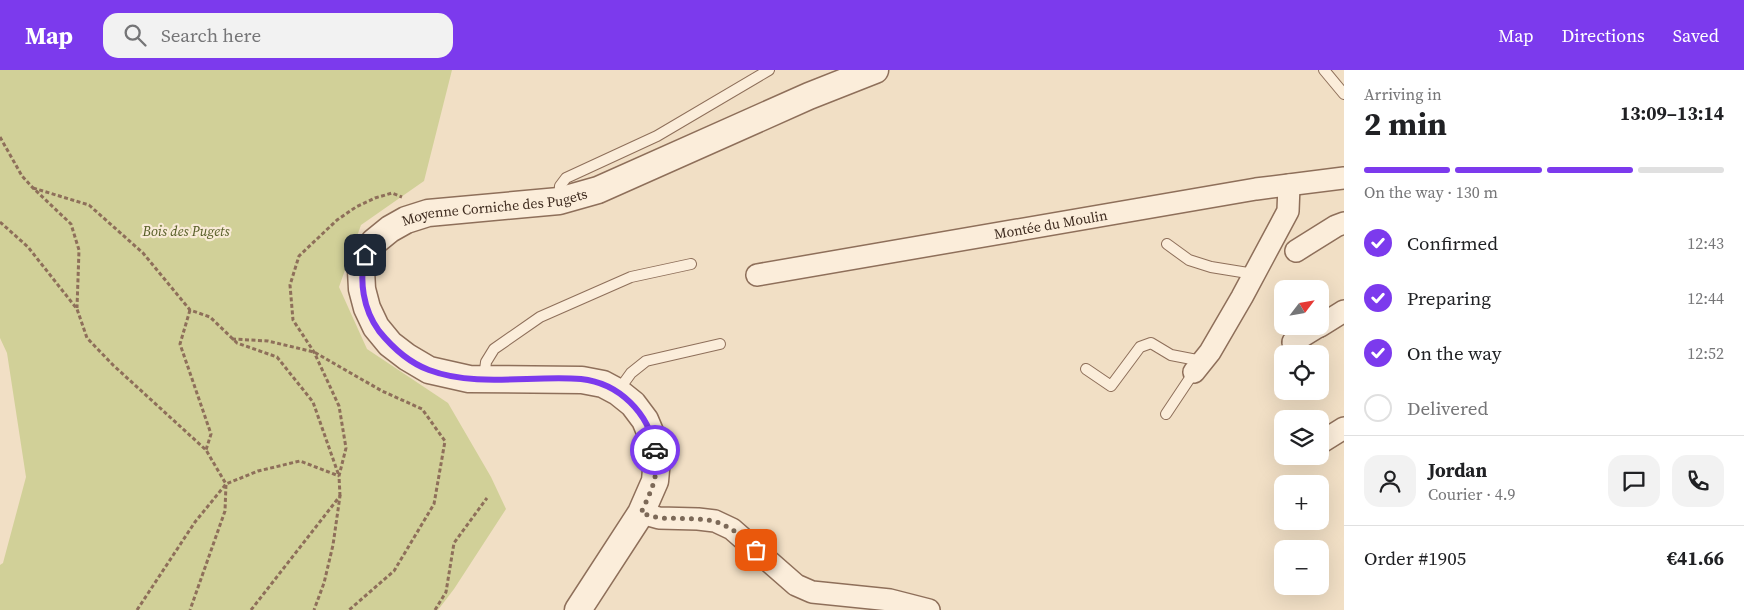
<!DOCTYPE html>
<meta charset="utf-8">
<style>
:root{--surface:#fff;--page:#f2f2f2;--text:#202124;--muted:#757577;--line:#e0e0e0;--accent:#7c3aed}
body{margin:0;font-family:"Source Serif 4",serif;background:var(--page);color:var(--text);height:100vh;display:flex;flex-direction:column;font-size:19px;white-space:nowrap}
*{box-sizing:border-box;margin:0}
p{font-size:16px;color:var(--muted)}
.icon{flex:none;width:28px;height:28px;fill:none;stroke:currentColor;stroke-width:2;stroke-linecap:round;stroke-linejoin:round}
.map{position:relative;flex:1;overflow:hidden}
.sheet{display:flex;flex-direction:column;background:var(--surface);width:400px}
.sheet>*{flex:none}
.needle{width:32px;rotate:59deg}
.buttons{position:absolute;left:1274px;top:210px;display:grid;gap:10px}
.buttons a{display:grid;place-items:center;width:55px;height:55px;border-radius:10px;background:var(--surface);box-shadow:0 5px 20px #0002;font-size:25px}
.pin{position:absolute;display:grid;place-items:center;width:42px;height:42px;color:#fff;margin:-21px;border-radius:10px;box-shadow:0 2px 8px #0006}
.courier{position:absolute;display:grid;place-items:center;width:50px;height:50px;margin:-25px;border:4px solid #7c3aed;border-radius:50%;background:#fff;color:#222;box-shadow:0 1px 6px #0007}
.headline em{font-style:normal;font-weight:700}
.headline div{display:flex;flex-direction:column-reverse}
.headline{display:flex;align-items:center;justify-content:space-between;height:85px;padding:0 20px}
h1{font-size:32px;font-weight:700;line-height:38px}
.bar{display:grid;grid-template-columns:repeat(4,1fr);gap:8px 5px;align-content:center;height:60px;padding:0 20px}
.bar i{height:6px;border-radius:4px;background:var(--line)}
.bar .on{background:var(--accent)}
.bar p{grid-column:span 4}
.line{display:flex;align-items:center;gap:12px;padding:0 20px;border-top:1px solid var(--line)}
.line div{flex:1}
.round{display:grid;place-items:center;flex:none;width:52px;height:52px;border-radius:15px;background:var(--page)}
ol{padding:0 20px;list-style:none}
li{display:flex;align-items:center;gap:15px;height:55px}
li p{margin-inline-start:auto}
li .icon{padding:5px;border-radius:50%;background:var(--accent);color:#fff;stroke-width:4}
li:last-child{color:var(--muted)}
li i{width:28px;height:28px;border:2px solid var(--line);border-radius:50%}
header{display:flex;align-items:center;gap:30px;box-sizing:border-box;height:70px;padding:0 25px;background:var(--accent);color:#fff}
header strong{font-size:24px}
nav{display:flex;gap:28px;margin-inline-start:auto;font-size:18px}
.search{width:350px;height:45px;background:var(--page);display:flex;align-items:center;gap:12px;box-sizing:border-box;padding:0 18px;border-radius:15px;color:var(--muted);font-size:19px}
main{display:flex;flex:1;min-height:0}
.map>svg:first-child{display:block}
.green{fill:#d1d098}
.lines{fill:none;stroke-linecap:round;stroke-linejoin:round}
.service-casing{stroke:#8e6f5a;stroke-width:12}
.minor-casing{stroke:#8e6f5a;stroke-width:24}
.tertiary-casing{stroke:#8e6f5a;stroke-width:29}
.path{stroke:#8e6f5a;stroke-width:3;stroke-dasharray:4 2.5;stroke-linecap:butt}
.service{stroke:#fbedda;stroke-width:10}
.minor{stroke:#fbedda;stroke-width:21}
.tertiary{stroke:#fbedda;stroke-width:26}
.done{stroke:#7c6958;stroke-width:5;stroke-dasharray:0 9}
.route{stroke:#7c3aed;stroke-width:6}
.labels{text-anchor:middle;stroke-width:4.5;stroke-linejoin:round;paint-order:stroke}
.street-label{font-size:14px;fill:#3d2a1e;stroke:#f8ead6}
.park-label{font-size:14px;font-style:italic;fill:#545b24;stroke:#f8ead6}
</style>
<header>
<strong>Map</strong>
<div class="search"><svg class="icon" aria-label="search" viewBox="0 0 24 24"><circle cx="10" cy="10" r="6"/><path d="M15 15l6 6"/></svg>Search here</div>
<nav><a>Map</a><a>Directions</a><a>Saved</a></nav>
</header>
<main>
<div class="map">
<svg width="1344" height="540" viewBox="0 0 1344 540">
<rect width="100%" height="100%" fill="#f1dfc5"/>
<path class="green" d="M0,0H452L424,111L361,155L339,217L367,279L448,333L491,407L506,439L454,519L438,540H0V495L3,493L26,407L7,283L0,268Z"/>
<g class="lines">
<g class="service-casing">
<g id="service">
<path d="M1324,0L1344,24"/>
<path d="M559,130L560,116L566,108L657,66L769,0"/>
<path d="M1167,174L1189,190L1211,197L1254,204"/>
<path d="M1086,299L1111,316L1140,277L1151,273L1171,285L1202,291"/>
<path d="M484,308L486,292L494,279L540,247L631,207L691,194"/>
<path d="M618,321L631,303L646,291L720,274"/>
<path d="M1166,344L1194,302"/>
</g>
</g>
<g class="minor-casing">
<g id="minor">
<path d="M1296,181L1336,156L1344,153"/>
<path id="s1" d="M757,205L1256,119L1344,108"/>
<path d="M1320,256L1344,241"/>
<path d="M1293,272L1319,256"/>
<path d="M1194,302L1210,282L1242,227L1288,141L1289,115"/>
<path d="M1320,373L1344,358"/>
<path d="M641,443L659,448L698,449L715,451L732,459L796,515L812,522L890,530L929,540"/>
</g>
</g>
<g class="tertiary-casing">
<g id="tertiary">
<path id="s2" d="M578,540L641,443L655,411L657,389L653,369L645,350L633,334L618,322L603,314L582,310L469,309L429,300L407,287L390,274L376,257L367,238L362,219L361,200L365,185L374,172L390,159L406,150L428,143L559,131L598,120L809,26L875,0"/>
</g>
</g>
<g class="path">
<path d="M0,67L22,106L33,118L71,154L79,180L77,238"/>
<path d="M33,118L89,135L143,183L190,240L210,247L237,273L277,287L313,332L339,406"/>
<path d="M0,152L28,177L77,239L87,268L113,295L206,380L226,414L225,441L190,540"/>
<path d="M190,240L180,274L211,364L206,380"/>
<path d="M232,269L268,271L314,282L382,321L422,339L445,371L434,434L394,501L349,540"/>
<path d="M340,426L339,406L346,378L339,336L314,282L293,250L290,215L299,186L337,150L356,137L375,128L392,123L402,127"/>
<path d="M137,540L195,452L226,414L258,401L300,391L339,406"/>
<path d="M251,540L340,426L333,475L324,513L314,540"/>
<path d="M435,540L446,522L454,473L487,428"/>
</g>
<use href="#service" class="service"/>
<use href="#minor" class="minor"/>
<use href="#tertiary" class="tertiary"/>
</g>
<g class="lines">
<path class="done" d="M655,380C660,405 651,421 641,443L659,448L698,449L715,451L732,459L756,480"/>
<path class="route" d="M365,185C359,211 363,239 379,261C392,277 410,293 429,300C477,318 531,305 581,309C619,313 649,343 655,380"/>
</g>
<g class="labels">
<g class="street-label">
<text dy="5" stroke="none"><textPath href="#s2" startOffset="734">Moyenne Corniche des Pugets</textPath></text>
<text dy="5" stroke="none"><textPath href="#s1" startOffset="298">Montée du Moulin</textPath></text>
</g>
<g class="park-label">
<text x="186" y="166">Bois des Pugets</text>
</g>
</g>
</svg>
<div class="buttons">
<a><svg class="needle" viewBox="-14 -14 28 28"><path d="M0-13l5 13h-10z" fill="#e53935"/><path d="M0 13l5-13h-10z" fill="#757577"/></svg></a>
<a><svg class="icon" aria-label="locate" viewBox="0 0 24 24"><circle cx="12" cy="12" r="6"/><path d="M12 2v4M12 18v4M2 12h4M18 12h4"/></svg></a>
<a><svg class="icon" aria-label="layers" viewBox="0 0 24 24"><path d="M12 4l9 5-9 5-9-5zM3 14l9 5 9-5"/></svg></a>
<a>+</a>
<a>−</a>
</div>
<div class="pin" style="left:756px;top:480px;background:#ea580c"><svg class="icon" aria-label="bag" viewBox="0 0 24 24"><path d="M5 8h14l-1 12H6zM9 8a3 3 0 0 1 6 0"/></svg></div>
<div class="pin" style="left:365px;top:185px;background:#1f2937"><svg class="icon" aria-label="home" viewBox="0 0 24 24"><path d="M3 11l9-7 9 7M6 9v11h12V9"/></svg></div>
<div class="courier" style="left:655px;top:380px"><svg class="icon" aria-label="car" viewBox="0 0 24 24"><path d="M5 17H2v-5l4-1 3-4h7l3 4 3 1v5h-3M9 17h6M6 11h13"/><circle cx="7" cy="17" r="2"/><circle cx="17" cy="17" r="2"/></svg></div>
</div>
<section class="sheet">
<div class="headline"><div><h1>2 min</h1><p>Arriving in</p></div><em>13:09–13:14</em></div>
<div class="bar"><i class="on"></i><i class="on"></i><i class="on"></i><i></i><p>On the way · 130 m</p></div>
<ol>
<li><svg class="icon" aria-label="check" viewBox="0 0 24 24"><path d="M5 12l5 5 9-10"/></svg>Confirmed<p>12:43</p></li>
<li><svg class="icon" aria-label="check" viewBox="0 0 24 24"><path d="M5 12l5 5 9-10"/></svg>Preparing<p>12:44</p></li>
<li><svg class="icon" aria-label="check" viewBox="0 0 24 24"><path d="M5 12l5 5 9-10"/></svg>On the way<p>12:52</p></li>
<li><i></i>Delivered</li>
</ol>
<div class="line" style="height:90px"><a class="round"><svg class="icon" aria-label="person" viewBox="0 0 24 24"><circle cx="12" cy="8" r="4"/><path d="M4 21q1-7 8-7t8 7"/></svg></a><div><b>Jordan</b><p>Courier · 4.9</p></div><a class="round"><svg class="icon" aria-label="chat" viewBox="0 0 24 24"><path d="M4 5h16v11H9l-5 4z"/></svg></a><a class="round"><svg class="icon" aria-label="phone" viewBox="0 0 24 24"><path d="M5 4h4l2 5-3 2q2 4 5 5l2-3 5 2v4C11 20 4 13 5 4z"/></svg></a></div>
<div class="line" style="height:65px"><div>Order #1905</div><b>€41.66</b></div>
</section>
</main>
